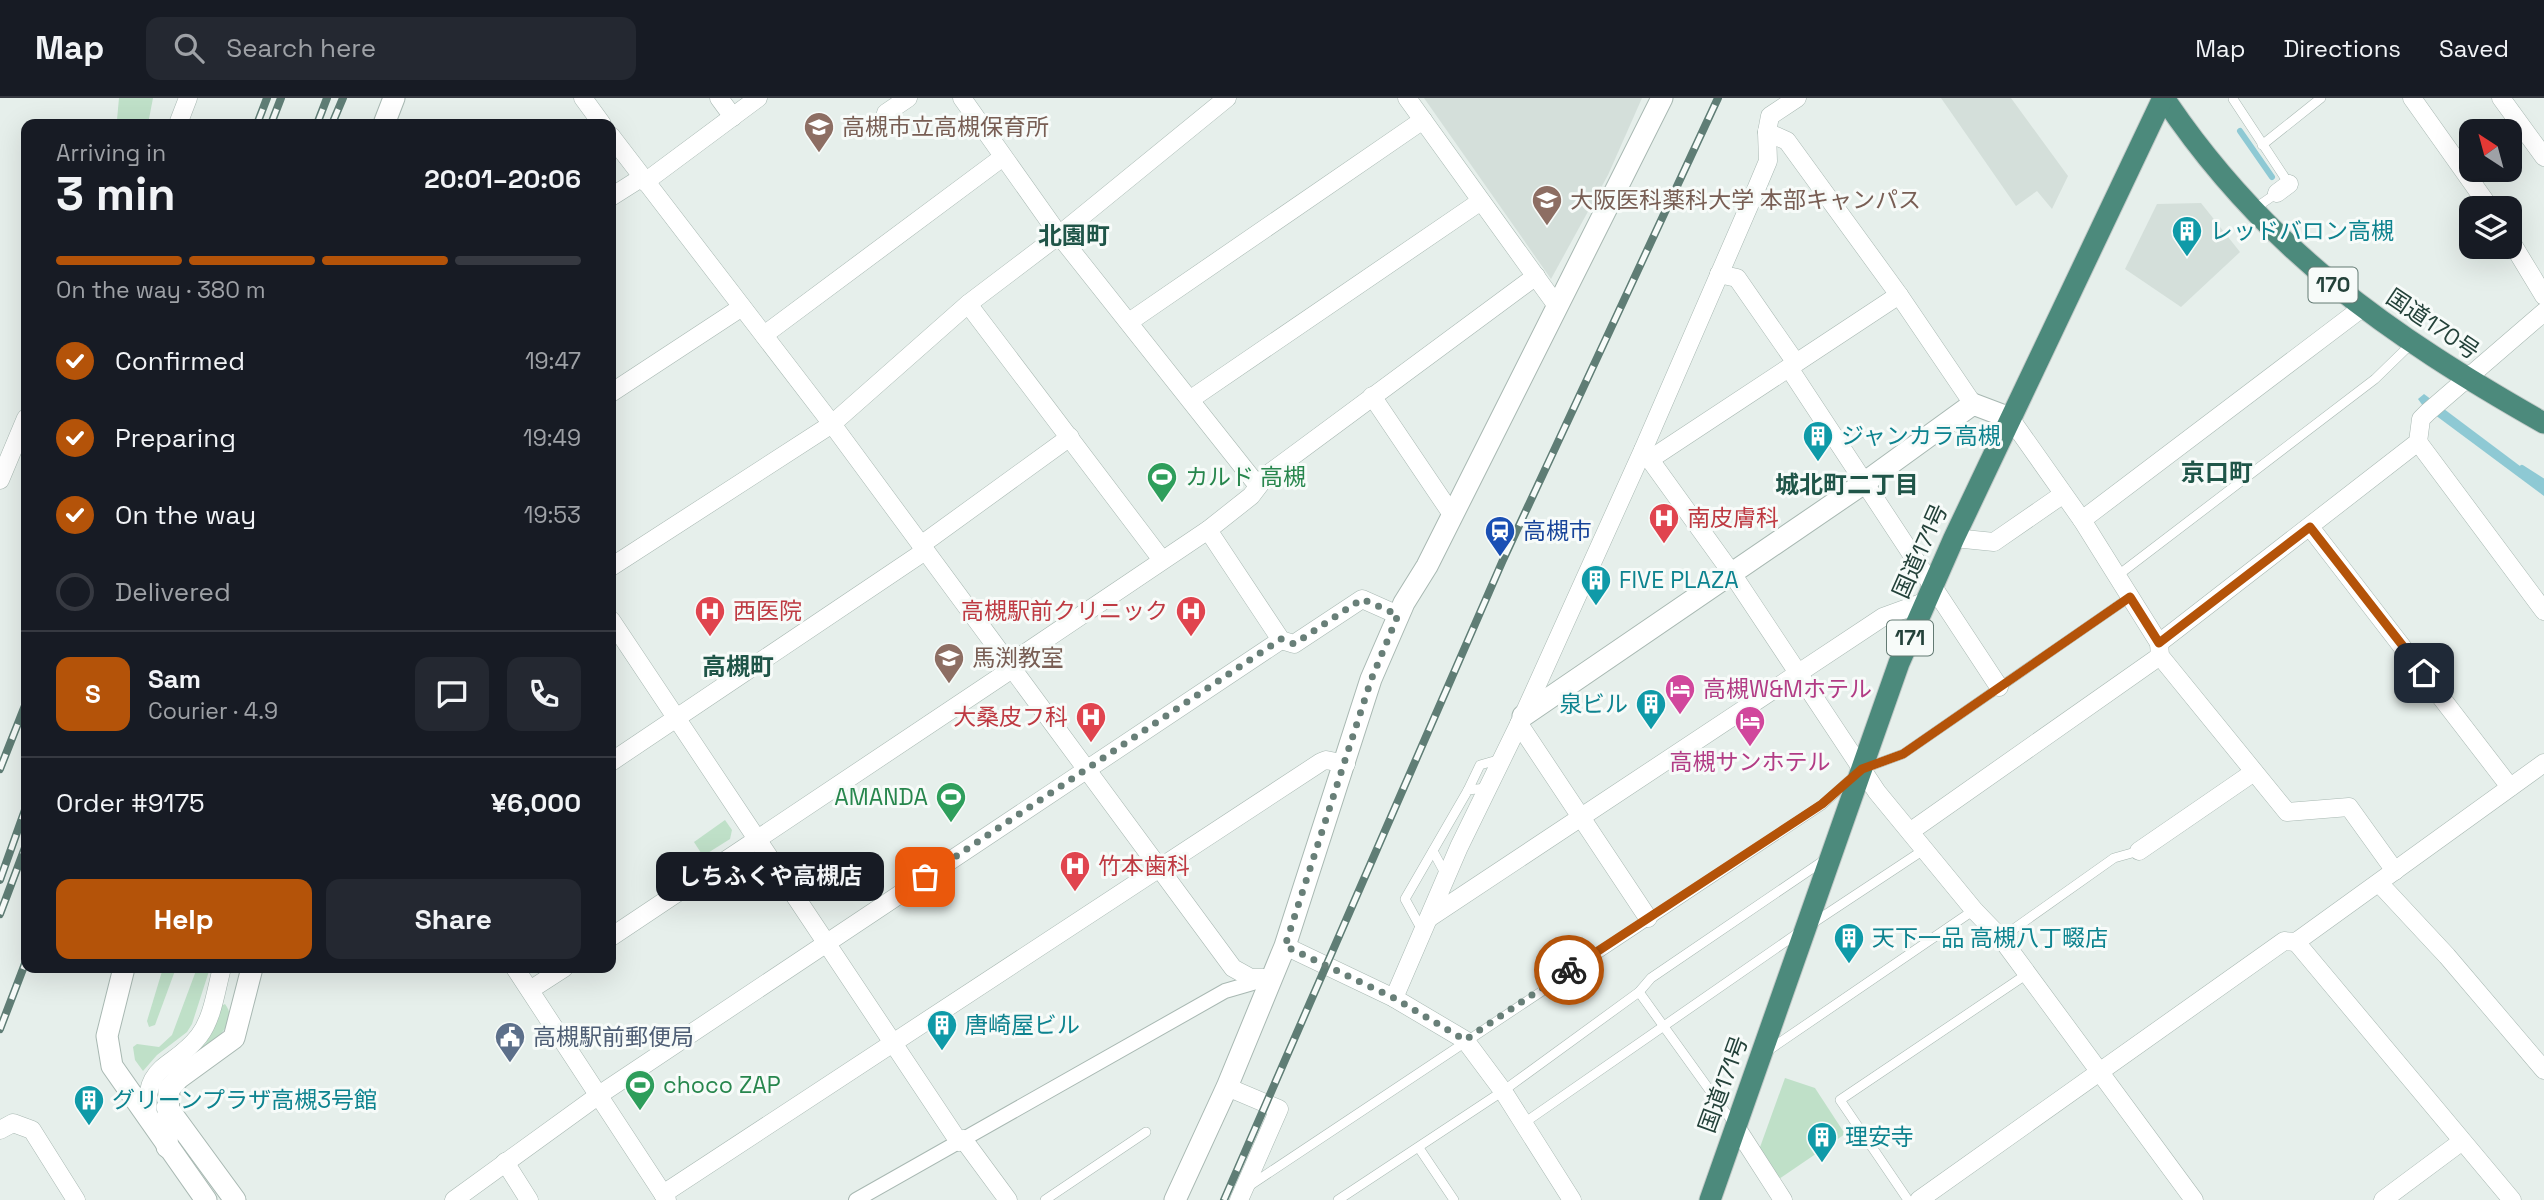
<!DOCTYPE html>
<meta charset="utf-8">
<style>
:root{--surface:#171b24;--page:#242831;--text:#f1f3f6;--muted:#9ea1a6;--line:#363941;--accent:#b45309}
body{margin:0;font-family:"Space Grotesk","Noto Sans JP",sans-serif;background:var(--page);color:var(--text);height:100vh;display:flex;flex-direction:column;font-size:26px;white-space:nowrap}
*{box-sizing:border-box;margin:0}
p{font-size:23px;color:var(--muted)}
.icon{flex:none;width:38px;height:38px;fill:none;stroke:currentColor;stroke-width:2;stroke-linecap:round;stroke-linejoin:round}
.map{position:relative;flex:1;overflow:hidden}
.panel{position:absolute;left:21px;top:21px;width:595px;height:854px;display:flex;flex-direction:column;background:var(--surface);border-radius:14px;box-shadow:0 7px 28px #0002}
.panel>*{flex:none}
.needle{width:46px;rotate:324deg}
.controls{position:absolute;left:2459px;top:21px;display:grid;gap:14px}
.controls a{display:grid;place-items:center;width:63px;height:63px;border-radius:14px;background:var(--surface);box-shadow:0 7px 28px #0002;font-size:35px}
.pin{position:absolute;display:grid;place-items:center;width:60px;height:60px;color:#fff;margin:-30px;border-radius:14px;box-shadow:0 4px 10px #0006}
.courier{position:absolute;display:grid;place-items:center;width:70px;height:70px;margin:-35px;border:5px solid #b45309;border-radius:50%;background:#fff;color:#222;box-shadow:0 2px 9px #0007}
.bubble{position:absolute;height:49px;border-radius:14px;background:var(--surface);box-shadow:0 7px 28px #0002;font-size:23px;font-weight:700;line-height:49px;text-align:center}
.summary em{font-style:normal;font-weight:700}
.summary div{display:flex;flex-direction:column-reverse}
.summary{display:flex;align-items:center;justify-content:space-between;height:119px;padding:0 35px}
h1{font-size:46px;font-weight:700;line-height:52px}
.bar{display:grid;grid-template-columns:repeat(4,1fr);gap:10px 7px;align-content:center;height:84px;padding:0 35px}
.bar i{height:9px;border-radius:5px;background:var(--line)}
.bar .on{background:var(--accent)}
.bar p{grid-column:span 4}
.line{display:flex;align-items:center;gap:18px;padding:0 35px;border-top:2px solid var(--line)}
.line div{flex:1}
.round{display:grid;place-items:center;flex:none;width:74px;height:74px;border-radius:14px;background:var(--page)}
ol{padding:0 35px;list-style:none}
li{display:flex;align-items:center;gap:21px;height:77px}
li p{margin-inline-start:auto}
li .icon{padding:7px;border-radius:50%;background:var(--accent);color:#fff;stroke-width:4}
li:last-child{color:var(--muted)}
li i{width:38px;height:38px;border:4px solid var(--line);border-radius:50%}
.cta{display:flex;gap:14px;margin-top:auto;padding:14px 35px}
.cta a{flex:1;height:80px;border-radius:14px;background:var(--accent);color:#fff;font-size:28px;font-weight:700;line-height:80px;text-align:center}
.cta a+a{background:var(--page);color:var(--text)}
header{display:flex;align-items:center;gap:42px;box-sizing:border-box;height:98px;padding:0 35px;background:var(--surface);border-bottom:2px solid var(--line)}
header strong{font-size:33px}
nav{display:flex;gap:38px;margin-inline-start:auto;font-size:24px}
.search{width:490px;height:63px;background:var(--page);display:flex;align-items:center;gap:18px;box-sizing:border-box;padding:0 24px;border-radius:14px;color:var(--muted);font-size:26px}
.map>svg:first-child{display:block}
.built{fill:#d4dfda}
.green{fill:#bfe0c8}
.water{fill:#8ec9d4}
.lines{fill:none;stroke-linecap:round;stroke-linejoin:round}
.stream{stroke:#8ec9d4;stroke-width:6}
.service-casing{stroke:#a8b8b2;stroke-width:10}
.pedestrian-casing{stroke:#a8b8b2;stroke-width:16}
.minor-casing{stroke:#a8b8b2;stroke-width:19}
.tertiary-casing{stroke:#a8b8b2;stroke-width:23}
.trunk-casing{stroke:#c2cac8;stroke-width:23}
.service{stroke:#fff;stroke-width:9}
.pedestrian{stroke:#fff;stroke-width:14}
.minor{stroke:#fff;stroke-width:18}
.tertiary{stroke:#fff;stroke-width:21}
.trunk{stroke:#4c8a7c;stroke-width:21}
.rail-casing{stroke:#5f7d75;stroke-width:8}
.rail{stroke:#f7fbf9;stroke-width:5;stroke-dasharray:16;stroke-linecap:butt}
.done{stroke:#687f78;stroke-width:7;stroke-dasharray:0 12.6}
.route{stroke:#b45309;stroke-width:9}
.labels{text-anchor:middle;stroke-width:6;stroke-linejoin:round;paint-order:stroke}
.shield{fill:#f7fbf9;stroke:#637a73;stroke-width:2}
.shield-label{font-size:21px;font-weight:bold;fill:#24423a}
.education-label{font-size:23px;fill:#785e54;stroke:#f7fbf9;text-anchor:start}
.culture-label{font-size:23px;fill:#0d838f;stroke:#f7fbf9;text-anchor:start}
.street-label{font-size:23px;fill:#24423a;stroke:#f7fbf9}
.leisure-label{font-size:23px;fill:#27864d;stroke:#f7fbf9;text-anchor:start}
.health-label{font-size:23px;fill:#be3a42;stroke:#f7fbf9;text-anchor:start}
.transit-label{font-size:23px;fill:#164399;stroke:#f7fbf9;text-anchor:start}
.hotel-label{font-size:23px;fill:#b23c85;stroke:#f7fbf9;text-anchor:start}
.service-label{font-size:23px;fill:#4e5e75;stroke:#f7fbf9;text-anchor:start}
.neighbourhood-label{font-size:24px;font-weight:bold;fill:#1f5548;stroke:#f7fbf9}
</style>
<header>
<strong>Map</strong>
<div class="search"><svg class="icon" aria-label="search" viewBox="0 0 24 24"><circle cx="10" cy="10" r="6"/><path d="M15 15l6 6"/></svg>Search here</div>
<nav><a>Map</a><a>Directions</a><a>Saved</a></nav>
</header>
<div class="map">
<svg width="2544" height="1102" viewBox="0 0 2544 1102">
<rect width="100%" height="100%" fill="#e6efeb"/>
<g class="built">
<path d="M1424,0H1642L1608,77L1551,181Z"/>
<path d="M1941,0H2011L2068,78L2052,111L2037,93L2016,108Z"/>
<path d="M2201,105L2240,154L2181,209L2125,171L2157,106Z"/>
</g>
<g class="green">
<path d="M119,0H153L148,26H120L117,22Z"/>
<path d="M725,722L732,732L730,741L703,758L694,744Z"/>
<path d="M163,870H176L155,927L149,929L147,923Z"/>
<path d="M197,870H210L192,926L187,934L157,957L143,973L135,962L133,949L137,946L159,949L172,937Z"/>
<path d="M225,906C245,931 192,958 176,968L206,945L221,908Z"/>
<path d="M1785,980L1815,990L1845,1036L1779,1081L1759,1052Z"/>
</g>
<path class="water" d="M2424,296L2544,386V398L2423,308L2418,301Z"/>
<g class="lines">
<g class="stream">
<path d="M2240,33L2272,79"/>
<path d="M2522,370L2544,384"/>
</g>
<g class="service-casing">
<g id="service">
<path d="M2233,1L2289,86"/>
<path d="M2262,47L2321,0"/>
<path d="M2254,111L2277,95"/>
<path d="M2117,478L2375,281L2412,245"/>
<path d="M1865,670L1903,656L2130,499"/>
<path d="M1468,692L1480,667L1501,661"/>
<path d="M1433,753L1447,779"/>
<path d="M1813,825L1925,751"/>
<path d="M1422,832L1405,801L1468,692L1486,690"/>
<path d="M2001,840L2114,760L2139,753"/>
<path d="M1639,894L1734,1026"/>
<path d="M1766,954L1974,812"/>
<path d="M1524,1025L1798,835"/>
<path d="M1419,1050L1454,1102"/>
<path d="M1249,1088L1822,707L1854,678"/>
<path d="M1045,1102L1146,1034"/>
<path d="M1338,1102L1503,993L1639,894L1651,880L1826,761"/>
<path d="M1908,1102L1840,1002L2027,876"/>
</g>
</g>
<g class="pedestrian-casing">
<path id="pedestrian" d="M856,1102L1225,893L1263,882"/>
</g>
<g class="minor-casing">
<g id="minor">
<path d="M583,0L602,26"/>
<path d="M719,0L733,19"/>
<path d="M962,0L1059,137L1258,388"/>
<path d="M1407,0L1557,208"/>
<path d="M1797,0L1770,18L1767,34L1787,43L1899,197L1973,306"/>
<path d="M2412,0L2490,110"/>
<path d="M2501,0L2544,59"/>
<path d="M886,15L908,0"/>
<path d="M178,26L188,0"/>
<path d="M611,38L832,326L1233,870L1251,880H1272"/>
<path d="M645,84L758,0"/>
<path d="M2277,95L2289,86"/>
<path d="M611,99L641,80"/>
<path d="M2510,142L2544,198"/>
<path d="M968,206L1162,462"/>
<path d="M1129,224L1423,22"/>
<path d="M764,237L1003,59"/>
<path d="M1796,265L1899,197"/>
<path d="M1789,270L1999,589"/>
<path d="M611,295L742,209"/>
<path d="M1372,298L1453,418"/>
<path d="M1191,301L1481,103"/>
<path d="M2010,320L2082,422L2159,545L2418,344L2421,321L2428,314L2544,214"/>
<path d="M2418,344L2544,513"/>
<path d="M1643,352L1731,474L1877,694L1974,812L2001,840L2194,1102"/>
<path d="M1652,360L1796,265L1737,180L1719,176"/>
<path d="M0,382L26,320"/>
<path d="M2082,422L2362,210"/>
<path d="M2310,429L2510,689"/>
<path d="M1208,432L1281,542L1294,546L1362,501L1398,517"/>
<path d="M1954,440L1994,444L2062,397"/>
<path d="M921,447L1070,339"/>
<path d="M611,469L832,326L968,206L1059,137L1227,0"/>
<path d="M611,522L959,1044"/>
<path d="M2159,545L2160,558L2287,714L2349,709L2395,773"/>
<path d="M1009,566L1208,432L1251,398L1267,377L1536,178"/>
<path d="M1519,626L1648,820"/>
<path d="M611,664L925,453"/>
<path d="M1911,733L2160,558"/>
<path d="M2139,753L2254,674"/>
<path d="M2379,785L2447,858L2544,972"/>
<path d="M1429,820L1883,519L1927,503"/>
<path d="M611,839L1012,571"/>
<path d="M2296,844L2512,1102"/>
<path d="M1285,848L1394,900L1465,942L1503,993L1572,1102"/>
<path d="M515,870L667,1102"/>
<path d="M530,892L564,870"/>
<path d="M1394,900L1459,749L1523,618L1643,352L1752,101L1768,63L1767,34"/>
<path d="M1227,989L1279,1011L1239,1102"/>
<path d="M148,1021C143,963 172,973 199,938C213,920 216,891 222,870"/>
<path d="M1736,1029L1783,1102"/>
<path d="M0,1032L13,1025L32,1032L76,1102"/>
<path d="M963,1041L1008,1102"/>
<path d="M505,1064L529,1102"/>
<path d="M663,1096L1321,664L1326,662L1346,666"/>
<path d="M454,1102L599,997L1281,542"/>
<path d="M1919,1102L2284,843L2296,844L2544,665"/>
<path d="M2383,1102L2461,1044"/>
</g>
</g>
<g class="tertiary-casing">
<g id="tertiary">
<path d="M384,26L394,0"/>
<path d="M1523,618L1864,385L1973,306L2010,320"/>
<path d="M124,870L107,938L112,968L206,1102"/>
<path d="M167,1009L235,1102"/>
<path d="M167,1049L169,991L179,980L234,940L252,870"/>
<path d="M1175,1102L1227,989L1285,848L1371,581L1404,505L1427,468L1662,0"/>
</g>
</g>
<g class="trunk-casing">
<g id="trunk">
<path d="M2164,0C2265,151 2389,237 2544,325"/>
<path d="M1710,1102L1899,565L1954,440L2163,0"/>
</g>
</g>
<use href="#service" class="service"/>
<use href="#pedestrian" class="pedestrian"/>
<use href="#minor" class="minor"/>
<use href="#tertiary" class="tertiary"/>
<use href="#trunk" class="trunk"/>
<g class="rail-casing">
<g id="rail">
<path d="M257,26L267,0"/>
<path d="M271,26L281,0"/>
<path d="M317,26L327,0"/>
<path d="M332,26L343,0"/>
<path d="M0,671L26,605"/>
<path d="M0,782L26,709"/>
<path d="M0,816L26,747"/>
<path d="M0,931L26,863"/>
<path d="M1224,1102L1503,462L1718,0"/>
</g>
</g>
<use href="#rail" class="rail"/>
</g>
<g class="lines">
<path class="done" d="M925,779L1281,541L1294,546L1362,501L1398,517L1371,582L1285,848L1394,900L1465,942L1569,872"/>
<path class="route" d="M1569,872L1822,706L1862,671L1903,656L2130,499L2159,545L2310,429L2424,575"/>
</g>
<defs>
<g id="school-pin" transform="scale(1.575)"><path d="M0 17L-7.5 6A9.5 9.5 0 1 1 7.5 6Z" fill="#8d6e63" stroke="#f7fbf9"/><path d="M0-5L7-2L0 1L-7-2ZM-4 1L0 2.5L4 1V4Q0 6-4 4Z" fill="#fff"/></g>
<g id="university-pin" transform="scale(1.575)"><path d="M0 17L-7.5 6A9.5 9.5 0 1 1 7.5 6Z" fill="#8d6e63" stroke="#f7fbf9"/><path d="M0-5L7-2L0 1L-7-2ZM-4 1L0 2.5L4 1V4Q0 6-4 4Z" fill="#fff"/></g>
<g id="building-pin" transform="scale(1.575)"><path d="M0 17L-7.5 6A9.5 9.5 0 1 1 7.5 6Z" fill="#0f9aa8" stroke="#f7fbf9"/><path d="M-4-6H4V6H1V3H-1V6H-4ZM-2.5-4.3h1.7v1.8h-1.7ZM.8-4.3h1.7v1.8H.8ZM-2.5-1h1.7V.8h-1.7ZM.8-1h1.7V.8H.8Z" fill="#fff"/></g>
<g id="stadium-pin" transform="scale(1.575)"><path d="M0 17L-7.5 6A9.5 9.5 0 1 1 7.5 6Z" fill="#2e9e5b" stroke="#f7fbf9"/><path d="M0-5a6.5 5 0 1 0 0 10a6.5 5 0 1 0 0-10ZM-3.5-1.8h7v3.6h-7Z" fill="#fff"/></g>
<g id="hospital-pin" transform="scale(1.575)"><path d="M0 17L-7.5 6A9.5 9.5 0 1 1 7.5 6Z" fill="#e0444e" stroke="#f7fbf9"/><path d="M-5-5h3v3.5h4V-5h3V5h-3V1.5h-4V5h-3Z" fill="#fff"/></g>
<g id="station-pin" transform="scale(1.575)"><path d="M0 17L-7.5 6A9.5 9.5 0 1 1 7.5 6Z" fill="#1a4fb4" stroke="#f7fbf9"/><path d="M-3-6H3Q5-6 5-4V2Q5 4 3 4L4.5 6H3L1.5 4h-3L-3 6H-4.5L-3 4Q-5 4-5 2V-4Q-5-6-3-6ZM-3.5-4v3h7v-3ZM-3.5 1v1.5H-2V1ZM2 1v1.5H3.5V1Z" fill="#fff"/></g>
<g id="hotel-pin" transform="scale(1.575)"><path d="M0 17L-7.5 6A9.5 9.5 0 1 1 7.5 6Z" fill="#d1479c" stroke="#f7fbf9"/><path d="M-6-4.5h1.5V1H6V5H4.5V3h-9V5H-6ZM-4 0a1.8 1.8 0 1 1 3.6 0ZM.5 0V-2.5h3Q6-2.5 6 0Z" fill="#fff"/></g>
<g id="civic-pin" transform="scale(1.575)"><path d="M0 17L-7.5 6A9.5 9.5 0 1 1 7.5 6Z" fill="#5c6f8a" stroke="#f7fbf9"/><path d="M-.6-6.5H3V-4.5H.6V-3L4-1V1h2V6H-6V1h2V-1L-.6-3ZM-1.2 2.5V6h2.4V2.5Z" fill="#fff"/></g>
</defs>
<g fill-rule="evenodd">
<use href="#school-pin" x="819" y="29"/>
<use href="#university-pin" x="1547" y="102"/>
<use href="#building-pin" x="2187" y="133"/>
<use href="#building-pin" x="1818" y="338"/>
<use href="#stadium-pin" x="1162" y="379"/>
<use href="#hospital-pin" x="1664" y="420"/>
<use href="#station-pin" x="1500" y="433"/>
<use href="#building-pin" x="1596" y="482"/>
<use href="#hospital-pin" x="710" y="513"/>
<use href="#hospital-pin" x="1191" y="513"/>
<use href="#school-pin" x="949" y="560"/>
<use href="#hotel-pin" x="1680" y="591"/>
<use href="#building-pin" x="1651" y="606"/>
<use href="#hospital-pin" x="1091" y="619"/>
<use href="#hotel-pin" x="1750" y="623"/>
<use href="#stadium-pin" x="951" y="699"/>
<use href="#hospital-pin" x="1075" y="768"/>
<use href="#building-pin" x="1849" y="840"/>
<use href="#building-pin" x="942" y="927"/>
<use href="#civic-pin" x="510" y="939"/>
<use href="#stadium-pin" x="640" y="987"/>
<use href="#building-pin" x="89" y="1002"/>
<use href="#building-pin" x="1822" y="1039"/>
</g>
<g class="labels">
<g class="shield">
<rect x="2308.5" y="169.5" width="49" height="35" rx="5"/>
<rect x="1887" y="522.5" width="46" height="35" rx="5"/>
</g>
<g class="shield-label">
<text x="2333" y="194">170</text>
<text x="1910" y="547">171</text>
</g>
<g class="education-label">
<text x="842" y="37">高槻市立高槻保育所</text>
<text x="1570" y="110">大阪医科薬科大学 本部キャンパス</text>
<text x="972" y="568">馬渕教室</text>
</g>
<g class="culture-label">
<text x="2210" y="141">レッドバロン高槻</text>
<text x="1841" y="346">ジャンカラ高槻</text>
<text x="1619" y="490">FIVE PLAZA</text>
<text x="1628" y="614" text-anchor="end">泉ビル</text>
<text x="1872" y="848">天下一品 高槻八丁畷店</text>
<text x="965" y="935">唐崎屋ビル</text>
<text x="112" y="1010">グリーンプラザ高槻3号館</text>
<text x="1845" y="1047">理安寺</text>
</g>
<g class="street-label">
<text transform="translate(2433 226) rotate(34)" y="8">国道170号</text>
<text transform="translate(1920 453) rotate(-66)" y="8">国道171号</text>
<text transform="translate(1723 986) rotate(-70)" y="8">国道171号</text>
</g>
<g class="leisure-label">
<text x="1185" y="387">カルド 高槻</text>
<text x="928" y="707" text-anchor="end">AMANDA</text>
<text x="663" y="995">choco ZAP</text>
</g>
<g class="health-label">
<text x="1687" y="428">南皮膚科</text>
<text x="733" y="521">西医院</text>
<text x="1168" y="521" text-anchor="end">高槻駅前クリニック</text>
<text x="1068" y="627" text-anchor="end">大桑皮フ科</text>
<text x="1098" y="776">竹本歯科</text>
</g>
<g class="transit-label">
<text x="1523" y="441">高槻市</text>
</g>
<g class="hotel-label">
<text x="1703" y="599">高槻W&amp;Mホテル</text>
<text x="1750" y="672" text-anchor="middle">高槻サンホテル</text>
</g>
<g class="service-label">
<text x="533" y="947">高槻駅前郵便局</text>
</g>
<g class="neighbourhood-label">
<text x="1074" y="146">北園町</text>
<text x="2217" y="383">京口町</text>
<text x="1847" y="395">城北町二丁目</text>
<text x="738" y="577">高槻町</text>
</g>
</g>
</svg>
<div class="controls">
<a><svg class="needle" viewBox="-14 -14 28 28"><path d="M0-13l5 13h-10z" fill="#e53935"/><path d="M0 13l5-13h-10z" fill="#9ea1a6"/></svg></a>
<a><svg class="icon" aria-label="layers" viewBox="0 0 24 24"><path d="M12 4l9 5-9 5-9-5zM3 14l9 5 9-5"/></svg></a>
</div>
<div class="pin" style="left:925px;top:779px;background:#ea580c"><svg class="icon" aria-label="bag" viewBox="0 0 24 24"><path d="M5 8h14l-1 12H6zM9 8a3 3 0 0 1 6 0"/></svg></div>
<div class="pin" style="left:2424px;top:575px;background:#1f2937"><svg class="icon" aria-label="home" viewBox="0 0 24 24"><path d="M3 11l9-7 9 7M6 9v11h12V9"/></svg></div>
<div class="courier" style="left:1569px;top:872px"><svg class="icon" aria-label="bike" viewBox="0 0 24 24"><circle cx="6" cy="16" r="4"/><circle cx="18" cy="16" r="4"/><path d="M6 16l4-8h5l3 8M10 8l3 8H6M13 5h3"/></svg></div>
<div class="bubble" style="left:656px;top:754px;width:228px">しちふくや高槻店</div>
<section class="panel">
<div class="summary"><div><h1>3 min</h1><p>Arriving in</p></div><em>20:01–20:06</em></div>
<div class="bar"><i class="on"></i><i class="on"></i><i class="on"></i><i></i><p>On the way · 380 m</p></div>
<ol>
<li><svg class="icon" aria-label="check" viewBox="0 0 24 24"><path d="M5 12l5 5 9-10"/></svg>Confirmed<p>19:47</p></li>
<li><svg class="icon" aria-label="check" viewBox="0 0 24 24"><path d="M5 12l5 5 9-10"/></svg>Preparing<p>19:49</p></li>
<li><svg class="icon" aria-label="check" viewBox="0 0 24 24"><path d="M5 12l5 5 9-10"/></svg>On the way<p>19:53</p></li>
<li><i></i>Delivered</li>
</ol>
<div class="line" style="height:126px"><b class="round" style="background:var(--accent);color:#fff">S</b><div><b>Sam</b><p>Courier · 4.9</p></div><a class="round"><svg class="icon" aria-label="chat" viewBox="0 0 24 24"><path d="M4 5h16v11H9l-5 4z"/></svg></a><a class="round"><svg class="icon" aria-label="phone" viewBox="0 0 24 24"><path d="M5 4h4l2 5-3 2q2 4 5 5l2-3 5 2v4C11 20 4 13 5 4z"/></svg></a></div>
<div class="line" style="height:91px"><div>Order #9175</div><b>¥6,000</b></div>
<div class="cta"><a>Help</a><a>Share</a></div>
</section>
</div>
